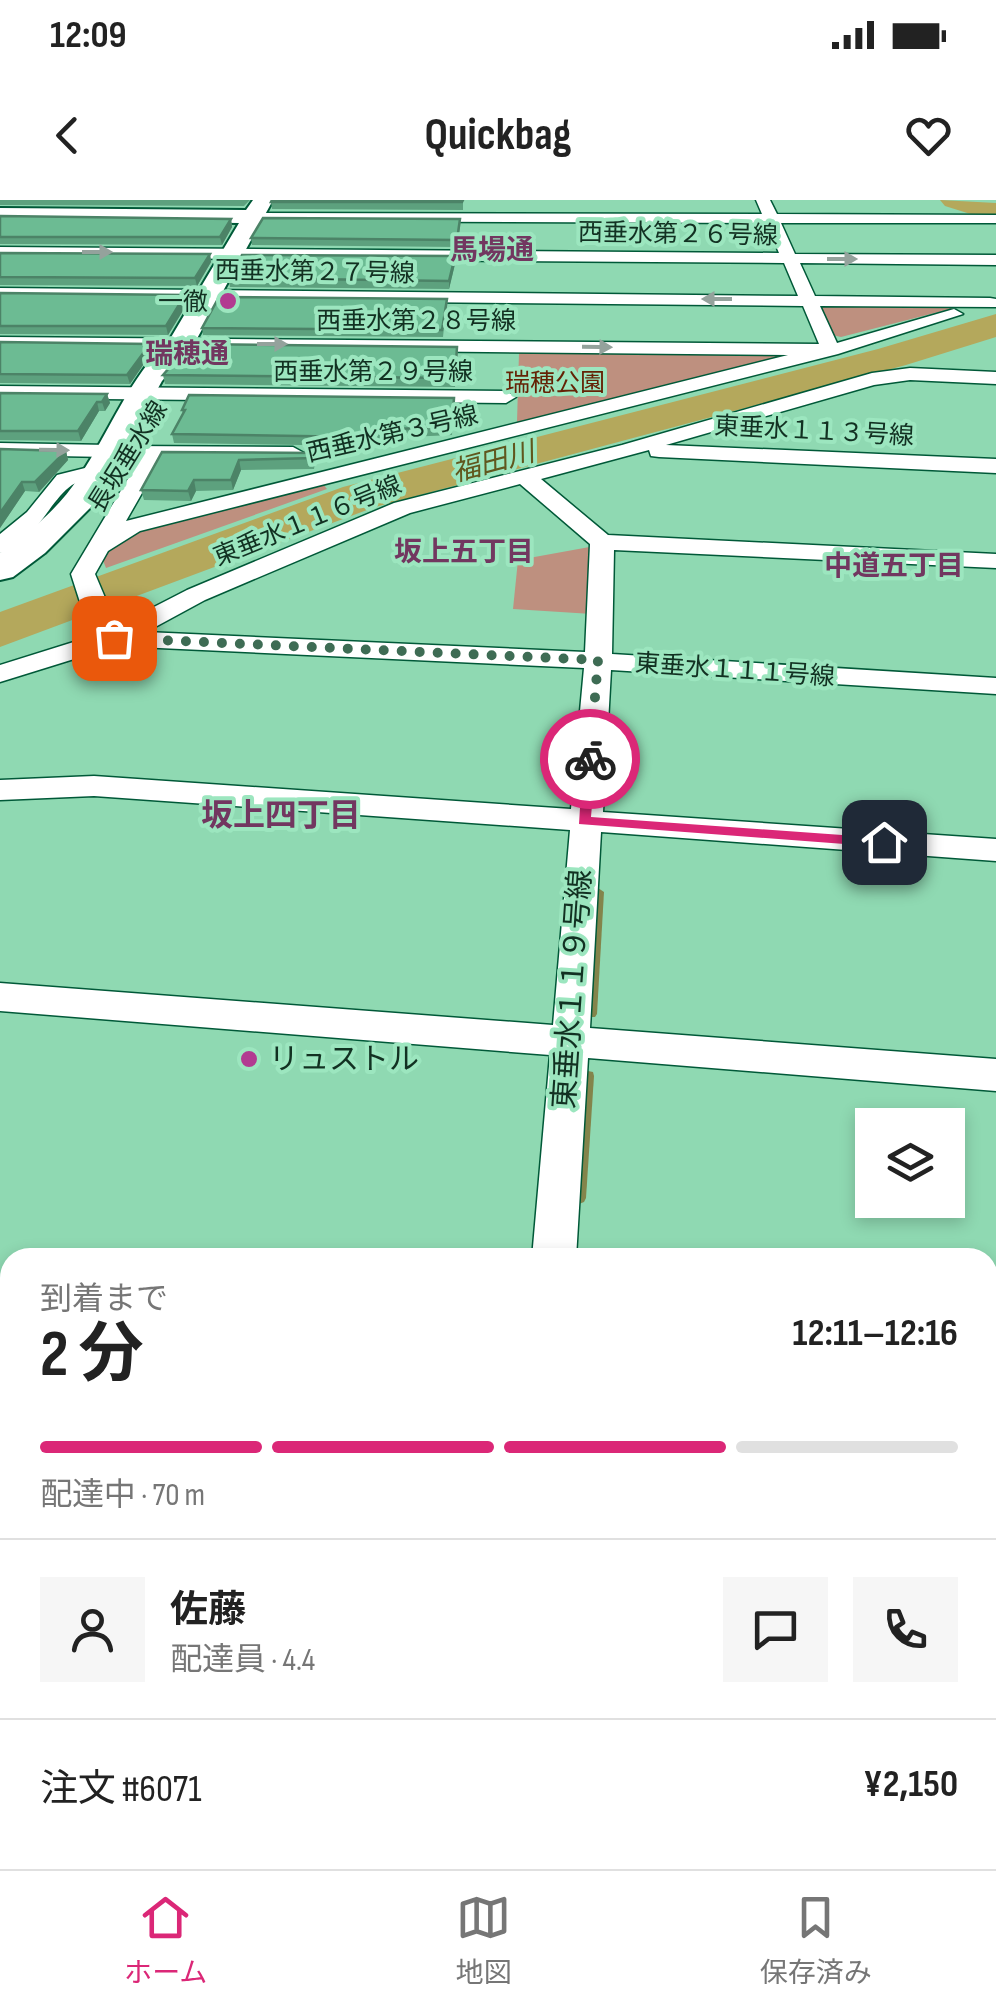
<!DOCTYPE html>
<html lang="ja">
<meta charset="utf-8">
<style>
:root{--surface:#fff;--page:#f6f6f6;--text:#222;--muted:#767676;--line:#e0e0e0;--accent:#db2777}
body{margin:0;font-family:"Sofia Sans Condensed","Noto Sans JP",sans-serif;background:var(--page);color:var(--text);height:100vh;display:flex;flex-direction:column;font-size:38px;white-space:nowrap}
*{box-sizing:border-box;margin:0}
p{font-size:32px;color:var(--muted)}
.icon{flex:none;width:55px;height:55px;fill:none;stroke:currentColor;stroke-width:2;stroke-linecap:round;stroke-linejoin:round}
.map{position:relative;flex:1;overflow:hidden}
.details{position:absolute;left:0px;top:1048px;width:998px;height:622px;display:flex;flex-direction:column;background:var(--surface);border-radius:30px 30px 0 0;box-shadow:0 5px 15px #0003}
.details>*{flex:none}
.tools{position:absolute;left:855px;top:908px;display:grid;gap:20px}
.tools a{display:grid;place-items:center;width:110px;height:110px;border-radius:0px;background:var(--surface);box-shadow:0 5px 15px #0003;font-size:50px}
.pin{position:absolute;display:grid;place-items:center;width:85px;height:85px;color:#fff;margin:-42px;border-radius:20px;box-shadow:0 5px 15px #0006}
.courier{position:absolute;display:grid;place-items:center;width:100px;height:100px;margin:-50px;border:8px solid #db2777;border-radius:50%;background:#fff;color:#222;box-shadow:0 2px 12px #0007}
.headline em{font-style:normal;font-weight:700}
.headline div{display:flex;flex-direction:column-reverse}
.headline{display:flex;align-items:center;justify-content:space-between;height:170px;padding:0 40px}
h1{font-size:65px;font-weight:700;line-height:75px}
.bar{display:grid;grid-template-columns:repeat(4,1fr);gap:15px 10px;align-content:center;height:120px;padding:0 40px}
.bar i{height:12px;border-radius:8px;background:var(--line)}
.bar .selected{background:var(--accent)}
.bar p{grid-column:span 4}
.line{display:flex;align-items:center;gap:25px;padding:0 40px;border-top:2px solid var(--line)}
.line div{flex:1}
.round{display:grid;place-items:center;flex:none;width:105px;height:105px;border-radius:0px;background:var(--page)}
.status{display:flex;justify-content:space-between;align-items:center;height:70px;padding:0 50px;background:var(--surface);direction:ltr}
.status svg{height:28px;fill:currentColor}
header{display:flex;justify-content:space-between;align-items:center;height:130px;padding:0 40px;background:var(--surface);font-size:45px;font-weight:700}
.menu{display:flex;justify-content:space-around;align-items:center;height:140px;border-top:2px solid var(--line);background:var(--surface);font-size:28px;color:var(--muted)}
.menu a{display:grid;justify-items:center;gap:5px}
.menu .selected{color:var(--accent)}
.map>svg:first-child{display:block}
.green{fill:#be907f}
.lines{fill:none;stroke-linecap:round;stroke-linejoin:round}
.stream{fill:#83844b;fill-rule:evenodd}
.river{fill:#b4a85c;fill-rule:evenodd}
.street-casing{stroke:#005938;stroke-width:3}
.secondary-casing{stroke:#005938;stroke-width:4}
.street{fill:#fff;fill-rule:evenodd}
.secondary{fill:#fff;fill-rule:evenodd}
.wall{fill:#5da17e}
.shaded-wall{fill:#4c8367}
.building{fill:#6cbb93;stroke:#4c8367;stroke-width:2.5}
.oneway{fill:#94a29c}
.route{fill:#db2777}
.done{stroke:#3e6c54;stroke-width:10;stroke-dasharray:0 18}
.poi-dot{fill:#b23b91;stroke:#9ce6bf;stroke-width:4}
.labels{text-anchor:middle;stroke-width:8;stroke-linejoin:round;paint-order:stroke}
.far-street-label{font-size:25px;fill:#123122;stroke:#9ce6bf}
.far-poi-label{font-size:25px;fill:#123122;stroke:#9ce6bf;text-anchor:end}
.far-park-label{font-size:25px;fill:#642205;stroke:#9ce6bf}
.far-neighbourhood-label{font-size:28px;font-weight:bold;fill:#723760;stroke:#9ce6bf}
.far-water-label{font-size:28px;font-style:italic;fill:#60571e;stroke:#9ce6bf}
.street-label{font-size:30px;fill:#123122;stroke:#9ce6bf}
.poi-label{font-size:30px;fill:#123122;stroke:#9ce6bf;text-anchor:start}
.neighbourhood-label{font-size:32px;font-weight:bold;fill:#723760;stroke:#9ce6bf}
</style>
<div class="status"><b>12:09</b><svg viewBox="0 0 49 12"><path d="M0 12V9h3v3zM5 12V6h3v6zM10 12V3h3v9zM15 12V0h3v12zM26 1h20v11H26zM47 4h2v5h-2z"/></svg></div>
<header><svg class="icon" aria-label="back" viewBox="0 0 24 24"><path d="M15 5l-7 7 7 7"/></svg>Quickbag<svg class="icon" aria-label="heart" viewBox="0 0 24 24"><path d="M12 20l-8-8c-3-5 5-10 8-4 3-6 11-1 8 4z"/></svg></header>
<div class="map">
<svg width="996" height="1669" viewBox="0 0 996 1669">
<rect width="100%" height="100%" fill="#8fd9b2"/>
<g class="green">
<path d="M823,103L962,106L841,137L832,135L818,106Z"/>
<path d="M525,149L785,153L788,155L525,224L517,222L519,153Z"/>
<path d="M323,284L327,289L106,368L102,358L127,335Z"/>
<path d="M595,346L592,414L513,409L518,360Z"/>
</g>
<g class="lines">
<g class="stream">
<path d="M598,688L604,692L597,814L595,817H587L585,814L592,692Z"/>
<path d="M588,871L593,872L594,876L586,998L584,1002L579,1004L574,1002L572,998L582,876L583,872Z"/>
</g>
<g class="river">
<path d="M940,0L996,3V22L945,6Z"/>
<path d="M996,114V137L906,165L375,307L0,447V412L343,287L878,149Z"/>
</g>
<g class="street-casing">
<g id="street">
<path d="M756,0H770L777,14L996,15V23H781L795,54L996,55V65L800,63L815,96L990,98L996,99V107L820,106L837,143L954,109L963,114L838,154L140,331L108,351L95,374L117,426L187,390L394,303L622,245L872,173L910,168L996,172V184L910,180L874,185L666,245L996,259V273L659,257L651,256L649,250L541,279L608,335L996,354V368L614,350L612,454L996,478V494L611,470L603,612L996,639V661L601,632L590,828L996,859V891L588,858L576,1058H532L550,855L0,811V783L553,825L570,630L94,596L0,600V580L94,576L571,609L584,468L116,446L0,482V465L96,435L87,424L71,374L141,257L127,256L124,251L127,246L293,247L304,253L293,259L162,258L126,321L788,155L0,147V137L819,144L803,106L0,98V88L798,96L784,63L0,57V47L779,53L766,23L253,21L246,17L253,13L762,14ZM520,284L590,344L585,452L146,432L205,400L410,313Z"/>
<path d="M0,186L506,191L516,197L506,203L0,198Z"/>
<path d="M0,243L109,245L120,251L109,257L0,255Z"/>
<path d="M97,265L108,272L105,277C96,279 80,280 72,285C48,302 35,344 0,353V334L27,312L57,275Z"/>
<path d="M0,1095L10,1096V1140L0,1139Z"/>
<path d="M988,1187L996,1188V1236L988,1235Z"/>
<path d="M0,1606L10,1607V1660H27L10,1667L0,1666Z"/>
<path d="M144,1660H265L268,1669H147Z"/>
<rect x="483" y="1660" width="60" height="9"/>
</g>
</g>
<g class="secondary-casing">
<path id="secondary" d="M253,0H273L194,144L162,181L93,305L45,353L13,377L0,380V353C30,332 59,308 79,277C111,230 128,179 170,139L239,23L0,20V8L246,10Z"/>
</g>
<use href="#street" class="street"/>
<use href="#secondary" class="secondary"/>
</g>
<g class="wall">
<path d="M0,0H250L244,6L0,5Z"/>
<path d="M463,0V10L272,9L271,2Z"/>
<path d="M0,16L231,19L232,27L222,45L0,44Z"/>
<path d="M460,26L457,47L252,45L251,38Z"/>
<path d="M0,53L210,54L211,62L197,86L0,85Z"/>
<path d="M455,64L449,89L230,87L228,78Z"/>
<path d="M0,93L187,104L168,135L0,134Z"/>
<path d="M447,99L443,137L203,135L202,128Z"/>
<path d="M0,142L150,144L152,152L130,184L0,183Z"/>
<path d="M457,155L455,187L165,184L163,175Z"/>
<path d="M0,193L107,194L110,203L105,211H99L81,241L0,240Z"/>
<path d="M454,198L452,235L364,239L363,246L174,243L172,234L183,214L182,210Z"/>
<path d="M0,249L66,251L68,260L39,292L25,291L0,328Z"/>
<path d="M162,252L314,253L315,263L314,269L241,270L233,290L196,291L191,301L144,300L141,290Z"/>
</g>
<g class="shaded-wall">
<path d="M231,19L232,27L222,45L220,37Z"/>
<path d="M210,54L211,62L197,86L195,78Z"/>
<path d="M455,56V64L449,89V81Z"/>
<path d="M185,95L187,104L168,135L166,126Z"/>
<path d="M150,144L152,152L130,184L127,175Z"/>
<path d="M107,194L110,203L105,211L102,202Z"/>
<path d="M97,202L99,211L81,241L78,231Z"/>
<path d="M66,251L68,260L39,292L35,282Z"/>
<path d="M239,260L241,270L233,290L231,280Z"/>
<path d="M194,280L196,291L191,301L188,291Z"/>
<path d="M22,282L25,291L0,328V313Z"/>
</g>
<g class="building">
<path d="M272,0H463L462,2H271Z"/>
<path d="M0,16L231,19L220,37H0Z"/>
<path d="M263,18L460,19L457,40L251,38Z"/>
<path d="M0,53L210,54L195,78L0,77Z"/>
<path d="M242,55L455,56L449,81L228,78Z"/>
<path d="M0,93L185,95L166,126H0Z"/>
<path d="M219,97L447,99L442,130L202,128Z"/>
<path d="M0,142L150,144L127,175L0,174Z"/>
<path d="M190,144L457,147L455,178L163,175Z"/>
<path d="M0,193L107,194L102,202H97L78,231H0Z"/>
<path d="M189,195L454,198L452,227L363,230L362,237L172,234L185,210H182Z"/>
<path d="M0,249L66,251L35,282H22L0,313Z"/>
<path d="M162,252L314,253L313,258L239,260L231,280H194L188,291L141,290Z"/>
</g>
<defs><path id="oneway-solid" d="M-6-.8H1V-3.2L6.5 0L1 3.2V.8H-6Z" transform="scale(2.5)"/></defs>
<g class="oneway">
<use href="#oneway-solid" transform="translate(97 52)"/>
<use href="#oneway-solid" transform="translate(842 59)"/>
<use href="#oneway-solid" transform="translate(717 99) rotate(-180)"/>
<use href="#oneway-solid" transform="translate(272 144)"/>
<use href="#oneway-solid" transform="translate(597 147) rotate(1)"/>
<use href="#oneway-solid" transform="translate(54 250) rotate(1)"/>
</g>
<path class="route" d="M590,555L596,559L591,617L884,638L890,642L884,647L579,624L583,559Z"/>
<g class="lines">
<path class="done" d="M114,438L598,460L590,559"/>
</g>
<g class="poi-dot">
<circle cx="228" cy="101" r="10"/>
<circle cx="249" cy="859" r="10"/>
</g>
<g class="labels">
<g class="far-street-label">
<text transform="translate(678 33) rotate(1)" y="9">西垂水第２６号線</text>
<text transform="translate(315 71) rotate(1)" y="9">西垂水第２７号線</text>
<text x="416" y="129">西垂水第２８号線</text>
<text x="373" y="180">西垂水第２９号線</text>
<text transform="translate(814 230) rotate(3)" y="9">東垂水１１３号線</text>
<text transform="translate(392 233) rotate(-13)" y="9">西垂水第３号線</text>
<text transform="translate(127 256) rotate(-58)" y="9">長坂垂水線</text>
<text transform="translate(307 320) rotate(-22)" y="9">東垂水１１６号線</text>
<text transform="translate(735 469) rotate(4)" y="9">東垂水１１１号線</text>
</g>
<g class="far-poi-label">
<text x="208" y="110">一徹</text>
</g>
<g class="far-park-label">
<text x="555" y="191">瑞穂公園</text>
</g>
<g class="far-neighbourhood-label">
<text x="492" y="59">馬場通</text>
<text x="187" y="163">瑞穂通</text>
<text x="464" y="361">坂上五丁目</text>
<text x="894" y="375">中道五丁目</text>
</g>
<g class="far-water-label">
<text transform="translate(493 261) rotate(-15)" y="10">福田川</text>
</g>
<g class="street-label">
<text transform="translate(572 789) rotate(-86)" y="10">東垂水１１９号線</text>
</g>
<g class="poi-label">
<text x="269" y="869">リュストル</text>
</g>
<g class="neighbourhood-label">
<text x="281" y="626">坂上四丁目</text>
</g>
</g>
</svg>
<div class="tools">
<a><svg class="icon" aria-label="layers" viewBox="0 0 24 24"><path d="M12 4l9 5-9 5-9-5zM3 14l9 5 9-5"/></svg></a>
</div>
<div class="pin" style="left:114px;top:438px;background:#ea580c"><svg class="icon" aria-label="bag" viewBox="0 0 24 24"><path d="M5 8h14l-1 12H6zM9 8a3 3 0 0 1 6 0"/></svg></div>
<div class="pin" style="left:884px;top:642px;background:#1f2937"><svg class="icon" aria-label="home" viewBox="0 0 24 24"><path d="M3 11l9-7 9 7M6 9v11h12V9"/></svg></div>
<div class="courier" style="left:590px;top:559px"><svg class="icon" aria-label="bike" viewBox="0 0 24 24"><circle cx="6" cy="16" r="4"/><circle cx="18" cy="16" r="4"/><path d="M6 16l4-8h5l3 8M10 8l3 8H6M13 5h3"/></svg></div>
<section class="details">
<div class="headline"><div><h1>2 分</h1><p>到着まで</p></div><em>12:11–12:16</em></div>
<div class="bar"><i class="selected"></i><i class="selected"></i><i class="selected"></i><i></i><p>配達中 · 70 m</p></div>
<div class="line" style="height:180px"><a class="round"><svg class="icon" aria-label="person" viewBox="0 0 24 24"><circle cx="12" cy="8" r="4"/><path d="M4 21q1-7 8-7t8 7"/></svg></a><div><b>佐藤</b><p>配達員 · 4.4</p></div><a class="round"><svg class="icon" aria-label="chat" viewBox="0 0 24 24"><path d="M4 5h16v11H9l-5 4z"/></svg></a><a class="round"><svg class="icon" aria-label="phone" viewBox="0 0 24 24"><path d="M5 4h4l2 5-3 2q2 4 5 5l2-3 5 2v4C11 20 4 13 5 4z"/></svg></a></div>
<div class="line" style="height:130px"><div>注文 #6071</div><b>¥2,150</b></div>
</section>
</div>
<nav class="menu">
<a class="selected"><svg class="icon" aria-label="home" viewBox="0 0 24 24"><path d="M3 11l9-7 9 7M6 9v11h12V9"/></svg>ホーム</a>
<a><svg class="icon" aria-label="map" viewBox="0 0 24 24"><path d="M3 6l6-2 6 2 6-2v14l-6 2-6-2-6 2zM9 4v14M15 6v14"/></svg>地図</a>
<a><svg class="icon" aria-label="saved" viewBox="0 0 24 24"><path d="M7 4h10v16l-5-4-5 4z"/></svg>保存済み</a>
</nav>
